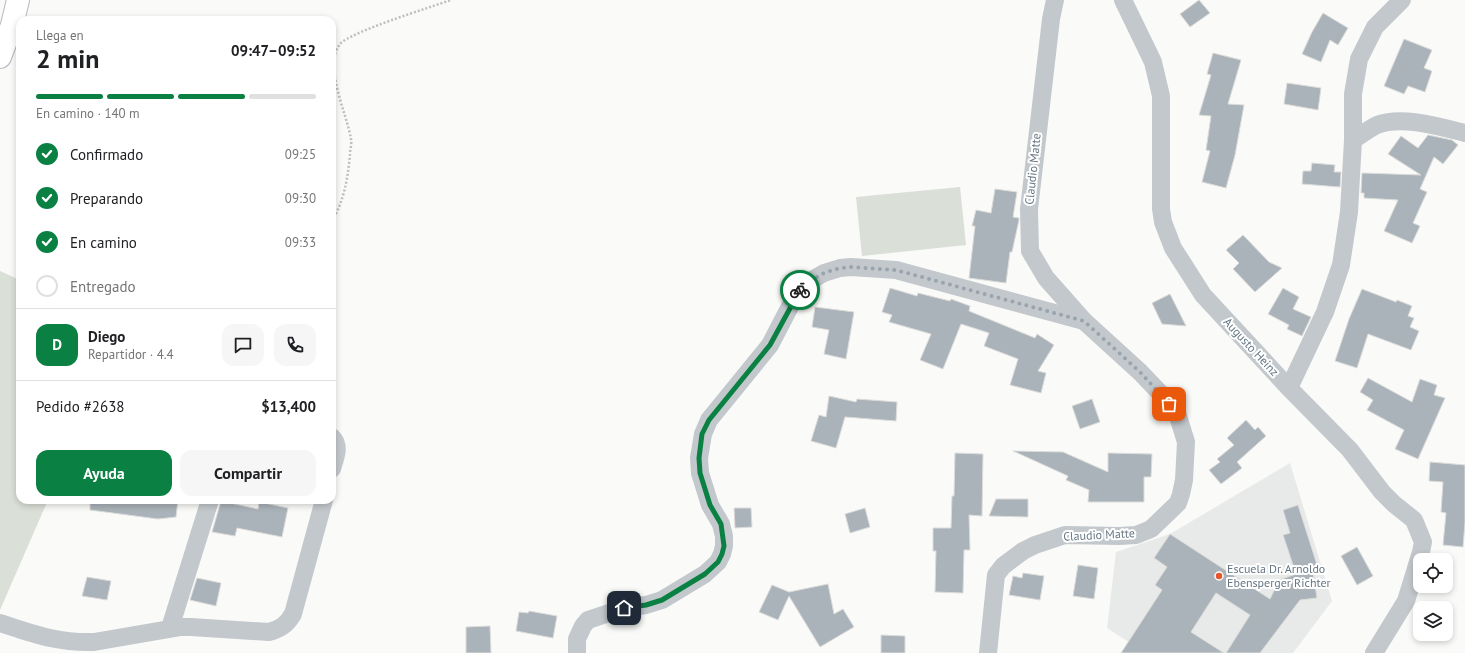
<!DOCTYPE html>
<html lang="es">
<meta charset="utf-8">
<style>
:root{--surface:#fff;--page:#f6f6f6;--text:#202124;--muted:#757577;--line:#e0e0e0;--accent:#0b8043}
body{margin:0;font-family:"PT Sans",sans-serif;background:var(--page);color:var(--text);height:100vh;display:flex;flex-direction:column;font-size:15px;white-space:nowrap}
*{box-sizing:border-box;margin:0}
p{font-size:13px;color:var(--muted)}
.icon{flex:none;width:22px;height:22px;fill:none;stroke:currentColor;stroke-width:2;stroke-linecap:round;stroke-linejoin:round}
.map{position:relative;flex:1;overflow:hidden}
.details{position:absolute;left:16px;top:16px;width:320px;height:488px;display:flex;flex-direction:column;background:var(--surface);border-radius:12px;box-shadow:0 2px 6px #0003}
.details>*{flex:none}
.controls{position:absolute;left:1413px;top:553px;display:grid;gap:8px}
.controls a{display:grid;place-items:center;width:40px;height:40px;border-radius:8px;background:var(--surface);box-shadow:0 2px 6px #0003;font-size:20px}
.pin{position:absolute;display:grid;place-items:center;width:34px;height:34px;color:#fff;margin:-17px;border-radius:8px;box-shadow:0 2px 6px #0006}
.courier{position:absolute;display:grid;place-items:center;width:40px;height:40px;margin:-20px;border:3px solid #0b8043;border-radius:50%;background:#fff;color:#222;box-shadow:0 1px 5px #0007}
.headline em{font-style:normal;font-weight:600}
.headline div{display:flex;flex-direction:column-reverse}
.headline{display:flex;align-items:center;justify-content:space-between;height:68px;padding:0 20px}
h1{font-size:26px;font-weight:600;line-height:30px}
.bar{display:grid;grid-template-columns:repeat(4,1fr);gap:6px 4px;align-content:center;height:48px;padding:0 20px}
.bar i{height:5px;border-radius:3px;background:var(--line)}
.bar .selected{background:var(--accent)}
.bar p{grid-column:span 4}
.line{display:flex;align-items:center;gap:10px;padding:0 20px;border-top:1px solid var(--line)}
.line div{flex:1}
.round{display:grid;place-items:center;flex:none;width:42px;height:42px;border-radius:12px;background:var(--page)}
ol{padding:0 20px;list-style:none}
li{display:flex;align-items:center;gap:12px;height:44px}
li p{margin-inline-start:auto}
li .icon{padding:4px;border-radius:50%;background:var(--accent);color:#fff;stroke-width:4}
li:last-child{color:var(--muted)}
li i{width:22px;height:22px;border:2px solid var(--line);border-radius:50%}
.primary-button{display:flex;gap:8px;margin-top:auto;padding:8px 20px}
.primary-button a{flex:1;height:46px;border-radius:12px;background:var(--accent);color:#fff;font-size:16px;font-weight:600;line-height:46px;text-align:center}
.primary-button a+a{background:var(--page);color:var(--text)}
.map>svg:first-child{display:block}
.built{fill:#e8e9e9}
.green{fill:#dadfd7}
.building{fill:#aab3b9;stroke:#dcdcda}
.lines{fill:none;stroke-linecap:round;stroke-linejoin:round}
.secondary-casing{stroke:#b3babf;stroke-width:24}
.path{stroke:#bbbfc2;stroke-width:2.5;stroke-dasharray:2 2;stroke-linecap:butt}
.street{stroke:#c3c8cc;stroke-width:18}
.secondary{stroke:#fff;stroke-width:22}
.done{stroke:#99a4ac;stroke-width:4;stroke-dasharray:0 7.2}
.route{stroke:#0b8043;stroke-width:5}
.poi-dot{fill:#e4572e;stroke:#fff;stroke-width:1.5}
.labels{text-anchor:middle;stroke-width:4;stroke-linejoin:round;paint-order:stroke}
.street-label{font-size:12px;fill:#657683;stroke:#fff}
.poi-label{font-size:12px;fill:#657683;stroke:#fff;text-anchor:start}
</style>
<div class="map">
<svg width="1465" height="653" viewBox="0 0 1465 653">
<rect width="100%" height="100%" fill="#fafaf8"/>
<path class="built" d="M1290,463L1332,601L1293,653H1146L1107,628L1116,552L1170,534Z"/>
<g class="green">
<path d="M960,187L966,245L862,256L856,197Z"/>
<path d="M0,271L20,280V500H48L0,610Z"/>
</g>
<g class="building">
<path d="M1199,0L1210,13L1190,27L1180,14Z"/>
<path d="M1323,13L1348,28L1338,45L1330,40L1321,62L1302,54L1312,32Z"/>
<path d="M1404,39L1432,50L1424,68L1432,71L1425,92L1408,86L1404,94L1384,86Z"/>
<path d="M1213,53L1241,60L1228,104L1244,105L1235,155L1226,188L1202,182L1210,151L1206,150L1211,116L1199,115L1211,75L1207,74Z"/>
<path d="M1287,83L1321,88L1318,110L1284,104Z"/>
<path d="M1428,135L1452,140L1458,145L1443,164L1434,157L1420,189L1427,192L1413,223L1420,226L1412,243L1384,231L1398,200L1364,198V193H1361L1362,173L1421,175L1388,154L1401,136L1418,148Z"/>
<path d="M1312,163L1335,165L1334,172H1341L1340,187L1302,184L1303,171H1311Z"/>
<path d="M995,189L1017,192L1013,217L1019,218V220L1012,252H1010L1006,283L969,278L975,226H972L976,210L991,213Z"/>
<path d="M1243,235L1269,262L1282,268L1255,292L1233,269L1239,263L1226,250Z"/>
<path d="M890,288L917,296L918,293L950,301L951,299L970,306L969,311L1035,338L1037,334L1054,345L1038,371L1046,373L1041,393L1010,385L1018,359L984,346L989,333L961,324L943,369L920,360L931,334L889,322L892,315L882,312Z"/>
<path d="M1283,288L1299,297L1293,309L1311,317L1302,336L1287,329L1289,325L1268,314Z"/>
<path d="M1362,289L1396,302L1397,300L1412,306L1408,316L1414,318L1410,327L1419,331L1411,350L1368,334L1357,368L1335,361L1349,319Z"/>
<path d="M1170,294L1186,326L1162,324L1152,303Z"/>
<path d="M815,307L854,312L846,359L824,354L829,330L812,327Z"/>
<path d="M1368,378L1412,402L1420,379L1437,385L1434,395L1445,398L1418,459L1395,449L1404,430L1367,410L1373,400L1360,392Z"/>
<path d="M829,396L856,402L857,399L897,402L896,421L845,417L836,448L811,441L819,415L826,417Z"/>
<path d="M1092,399L1100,422L1080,429L1072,406Z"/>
<path d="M1246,420L1255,430L1258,427L1266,436L1237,462L1242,468L1221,484L1209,470L1220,462L1217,459L1234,445L1227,438Z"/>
<path d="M1013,451L1063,452L1108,472V453L1152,454L1151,477H1144V502H1088L1089,490L1066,480L1068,476Z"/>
<path d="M955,453L983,454L982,516L969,515L970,550H964L963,593L935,592L936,551H933V528H951L952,496H954Z"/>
<path d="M1430,462L1465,465V523L1463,547L1443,545L1446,513L1441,512L1443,482L1429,481Z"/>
<path d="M996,499H1028V517L989,516Z"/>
<path d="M90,500H178L176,517L158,519L90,510Z"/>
<path d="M221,501L258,509L259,502L288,508L282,537L237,528L235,536L212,532Z"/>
<path d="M1298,505L1319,571L1313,572L1317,598L1300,600L1260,653H1226L1250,615L1216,593L1191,632L1224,653H1121L1162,590L1155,585L1167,567L1154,558L1170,534L1270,599L1279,580L1296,574L1283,535L1290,533L1283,510Z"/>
<path d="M734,508H751L752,527L735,528Z"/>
<path d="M865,508L870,527L850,533L845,514Z"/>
<path d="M1357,547L1373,576L1357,585L1341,556Z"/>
<path d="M1078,565L1098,568L1094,599L1073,596Z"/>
<path d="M1023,573L1044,576L1040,600L1009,595L1013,576L1022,578Z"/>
<path d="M87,577L111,581L107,600L82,596Z"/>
<path d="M197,578L221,583L216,606L190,600Z"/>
<path d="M828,584L834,614L843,609L854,627L820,647L789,596L778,620L759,612L772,585L789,592Z"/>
<path d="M529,611L557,616L553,638L516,631L519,612L528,613Z"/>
<path d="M490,626L491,653H466V627Z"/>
<path d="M881,635L905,636V653H881Z"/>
</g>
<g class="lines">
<g class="secondary-casing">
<path id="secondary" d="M0,57L12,25L18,0"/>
</g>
<path class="path" d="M332,221C344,201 348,178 350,154C350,149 352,144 351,139C347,114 323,66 340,44C350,32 431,7 451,0"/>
<g class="street">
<path d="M1123,0L1153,62L1161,96V209L1163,222L1173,248L1203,295L1289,388L1350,450L1382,492L1394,504L1414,520L1423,542L1421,552L1406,601L1374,653"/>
<path d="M1353,140C1361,135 1369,129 1377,125C1401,115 1441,127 1465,133"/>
<path d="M1289,388L1325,312L1341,265L1349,212L1353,140V94L1359,59L1375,27L1402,0"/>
<path d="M332,437C341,446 335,458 332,469"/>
<path d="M0,623C34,634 57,643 94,642L181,627H191L269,632C281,629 287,624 293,614L324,500"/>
<path d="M170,628L210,500"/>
<path d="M577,653V639L583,626L588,620L624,608L646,605L662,600L705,574L718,562L722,554L724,546V536L721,524L710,505L700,473L699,458L703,434L709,420L770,345L798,291L808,282L824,273L840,268L851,267L896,270L1084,321"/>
<path d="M988,653L996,575L1003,566L1023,551L1035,545L1065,535L1119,536L1136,535L1151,529L1178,503L1181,494L1184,480L1186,442L1177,413L1161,394L1140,372L1084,321L1046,278L1030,251L1029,209L1051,19L1055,0"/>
</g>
<use href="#secondary" class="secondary"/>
</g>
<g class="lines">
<path class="done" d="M800,290L808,282L824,273L840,268L851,267L896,270L1084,321L1140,372L1169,404"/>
<path class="route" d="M624,608L646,605L662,600L705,574L718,562L722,554L724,546L721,524L710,505L700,473L699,458L702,434L709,420L770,345L800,290"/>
</g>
<circle class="poi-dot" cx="1219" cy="576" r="4"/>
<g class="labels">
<g class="street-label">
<text transform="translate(1033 169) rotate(-84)" y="4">Claudio Matte</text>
<text transform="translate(1251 347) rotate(47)" y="4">Augusto Heinz</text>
<text transform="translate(1099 535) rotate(-3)" y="4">Claudio Matte</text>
</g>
<g class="poi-label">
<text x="1227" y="573">Escuela Dr. Arnoldo<tspan x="1227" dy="14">Ebensperger Richter</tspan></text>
</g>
</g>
</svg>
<div class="controls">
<a><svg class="icon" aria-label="locate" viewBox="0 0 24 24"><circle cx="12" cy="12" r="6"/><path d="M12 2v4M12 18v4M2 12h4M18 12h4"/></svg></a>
<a><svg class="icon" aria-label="layers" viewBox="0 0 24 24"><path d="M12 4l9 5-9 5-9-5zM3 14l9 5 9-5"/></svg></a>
</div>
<div class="pin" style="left:1169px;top:404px;background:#ea580c"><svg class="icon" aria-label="bag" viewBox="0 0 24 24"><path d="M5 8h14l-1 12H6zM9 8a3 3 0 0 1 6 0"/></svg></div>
<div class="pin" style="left:624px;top:608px;background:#1f2937"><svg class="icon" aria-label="home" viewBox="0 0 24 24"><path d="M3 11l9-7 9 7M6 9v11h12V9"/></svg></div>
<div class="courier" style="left:800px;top:290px"><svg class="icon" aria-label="bike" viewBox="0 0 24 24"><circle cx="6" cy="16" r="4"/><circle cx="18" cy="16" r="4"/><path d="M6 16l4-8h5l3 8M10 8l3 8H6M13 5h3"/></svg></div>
<section class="details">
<div class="headline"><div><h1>2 min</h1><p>Llega en</p></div><em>09:47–09:52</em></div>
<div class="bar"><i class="selected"></i><i class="selected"></i><i class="selected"></i><i></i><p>En camino · 140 m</p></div>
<ol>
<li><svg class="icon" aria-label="check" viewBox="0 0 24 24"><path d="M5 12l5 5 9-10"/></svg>Confirmado<p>09:25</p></li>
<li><svg class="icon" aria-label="check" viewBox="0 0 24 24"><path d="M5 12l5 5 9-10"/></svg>Preparando<p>09:30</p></li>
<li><svg class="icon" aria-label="check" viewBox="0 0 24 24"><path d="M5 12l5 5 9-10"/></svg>En camino<p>09:33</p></li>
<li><i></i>Entregado</li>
</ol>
<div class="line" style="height:72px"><b class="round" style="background:var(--accent);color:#fff">D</b><div><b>Diego</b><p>Repartidor · 4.4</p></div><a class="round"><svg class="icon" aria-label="chat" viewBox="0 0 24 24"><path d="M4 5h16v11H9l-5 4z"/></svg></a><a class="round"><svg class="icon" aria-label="phone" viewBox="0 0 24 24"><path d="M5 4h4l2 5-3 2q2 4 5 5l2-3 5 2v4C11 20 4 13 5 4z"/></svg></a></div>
<div class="line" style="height:52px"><div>Pedido #2638</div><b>$13,400</b></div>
<div class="primary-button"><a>Ayuda</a><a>Compartir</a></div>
</section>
</div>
